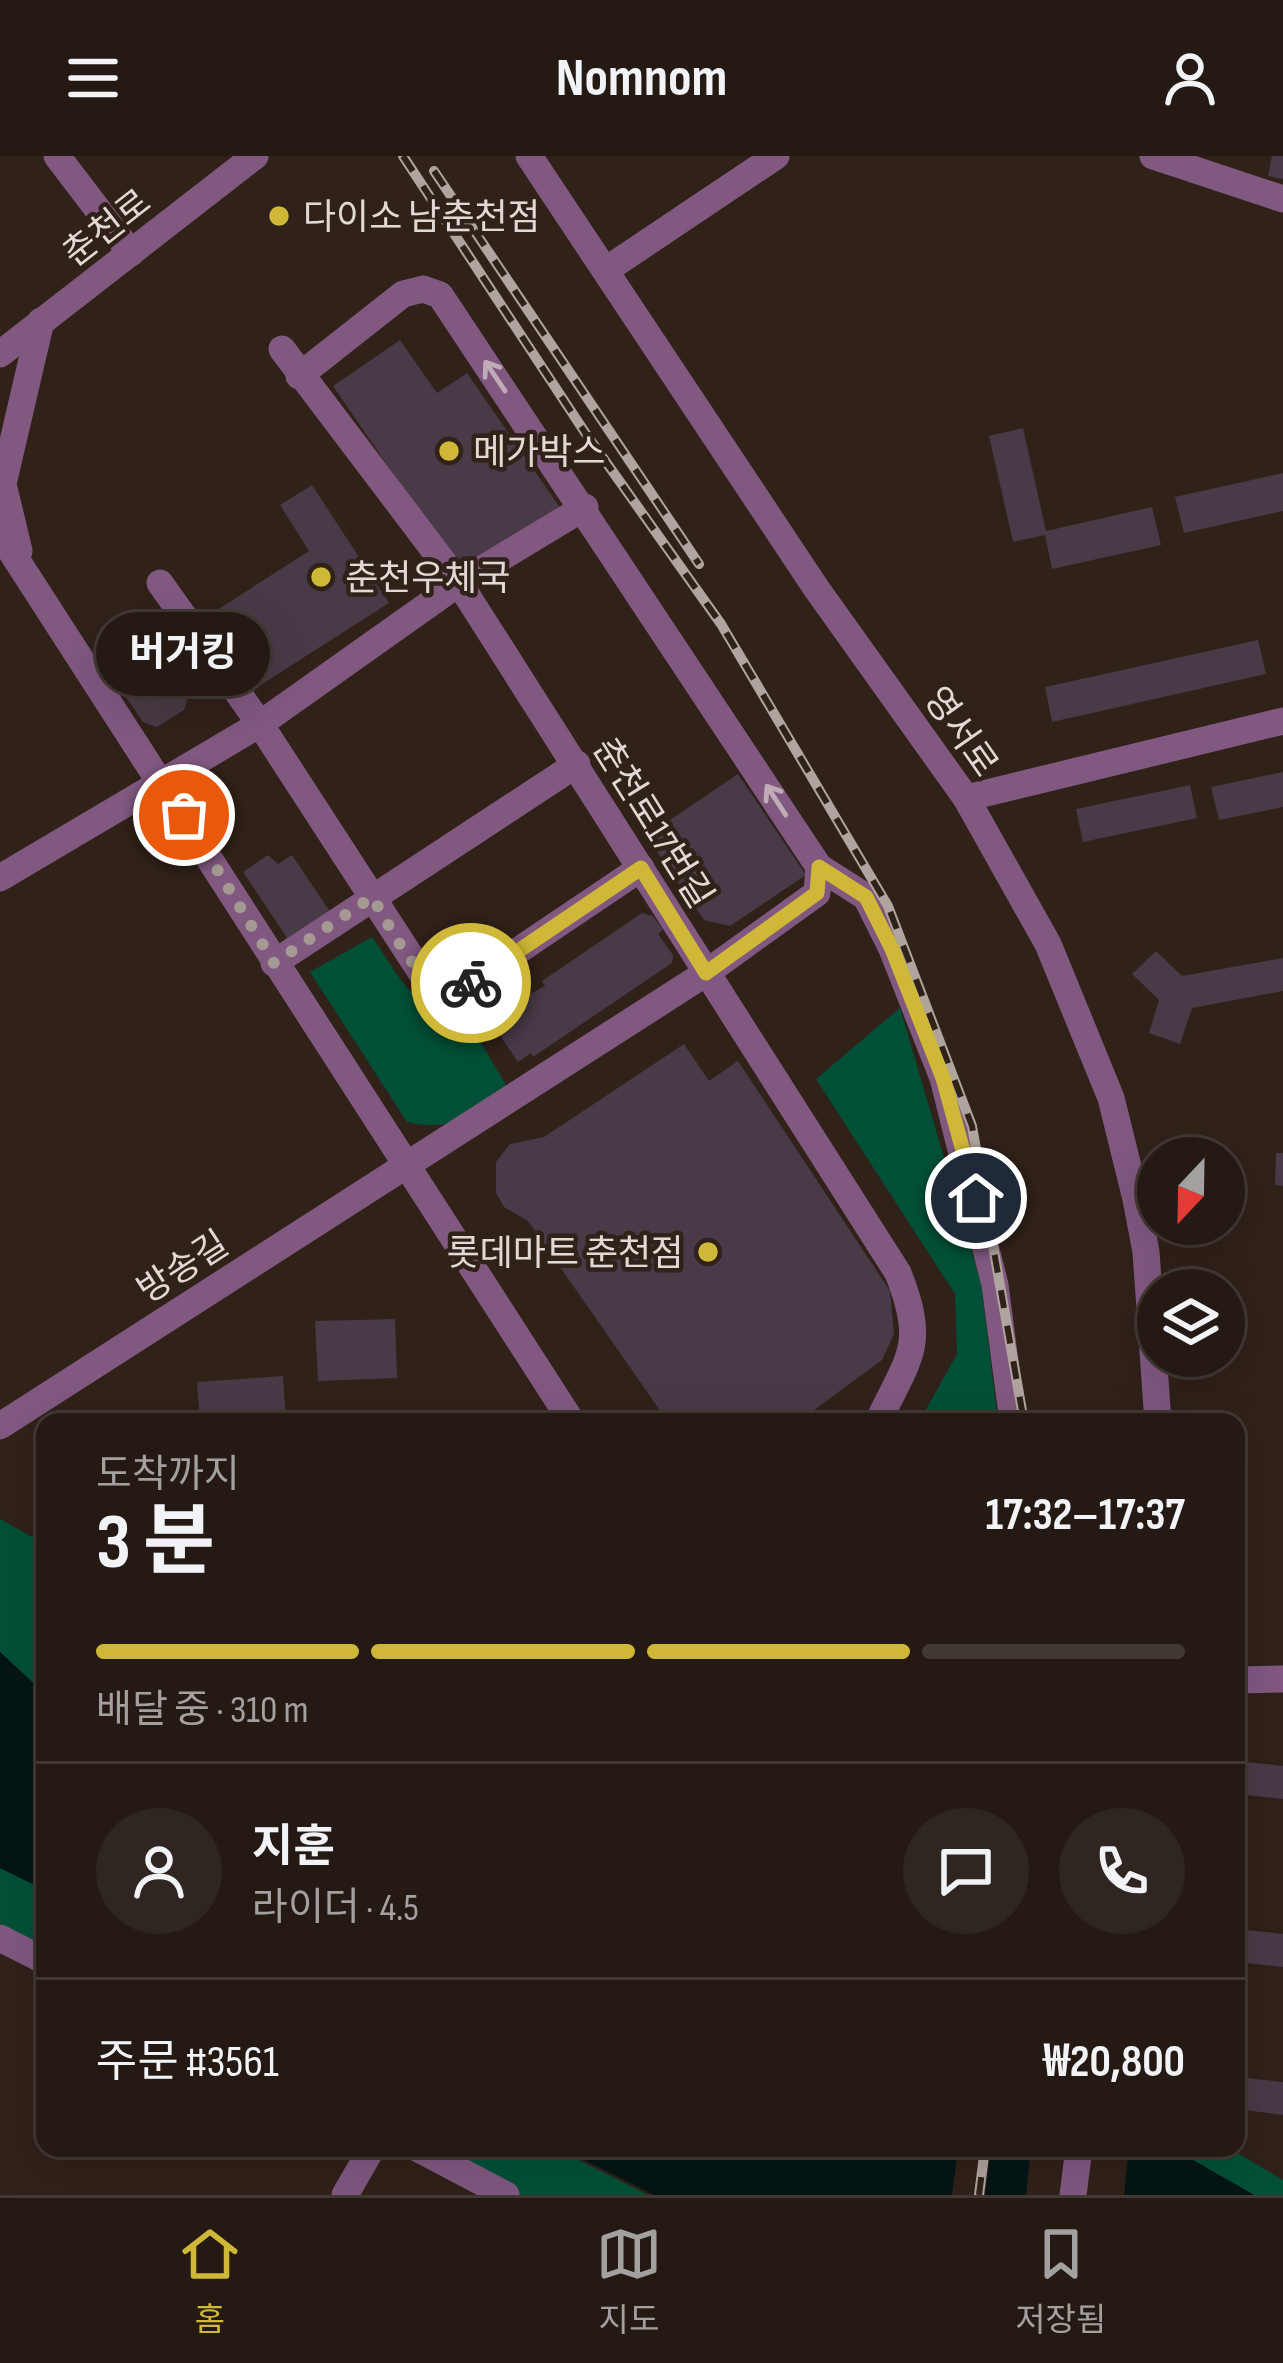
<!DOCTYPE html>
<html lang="ko">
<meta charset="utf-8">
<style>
:root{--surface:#241913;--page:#302621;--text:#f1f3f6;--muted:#a3a0a0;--line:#413833;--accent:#cfb837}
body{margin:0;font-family:"Sofia Sans Condensed","Noto Sans KR",sans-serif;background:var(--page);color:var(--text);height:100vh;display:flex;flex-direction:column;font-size:45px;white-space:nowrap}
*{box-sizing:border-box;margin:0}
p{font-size:39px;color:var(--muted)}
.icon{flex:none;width:66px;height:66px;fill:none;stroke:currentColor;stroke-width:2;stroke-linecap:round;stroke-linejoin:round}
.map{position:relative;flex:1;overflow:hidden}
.sheet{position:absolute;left:36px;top:1257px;width:1209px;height:744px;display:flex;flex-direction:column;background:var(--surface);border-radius:24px;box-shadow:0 12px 48px #0002,0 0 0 3px var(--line)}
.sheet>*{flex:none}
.needle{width:78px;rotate:202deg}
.controls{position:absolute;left:1137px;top:981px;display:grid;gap:24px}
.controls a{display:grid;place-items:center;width:108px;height:108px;border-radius:50%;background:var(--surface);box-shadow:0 12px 48px #0002,0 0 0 3px var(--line);font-size:60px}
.pin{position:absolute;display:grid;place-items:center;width:102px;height:102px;color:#fff;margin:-51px;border:6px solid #fff;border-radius:50%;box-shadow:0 3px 12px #0007}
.courier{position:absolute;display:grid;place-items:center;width:120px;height:120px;margin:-60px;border:9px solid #cfb837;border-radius:50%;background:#fff;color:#222;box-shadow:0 3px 15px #0007}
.bubble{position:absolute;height:84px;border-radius:42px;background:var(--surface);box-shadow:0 12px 48px #0002,0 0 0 3px var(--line);font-size:39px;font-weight:700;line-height:84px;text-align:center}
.head em{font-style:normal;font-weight:700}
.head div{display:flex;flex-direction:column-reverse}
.head{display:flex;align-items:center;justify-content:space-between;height:204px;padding:0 60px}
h1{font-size:78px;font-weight:700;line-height:90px}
.bar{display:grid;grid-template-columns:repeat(4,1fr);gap:18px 12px;align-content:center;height:144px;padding:0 60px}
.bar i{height:15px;border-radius:9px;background:var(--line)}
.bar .selected{background:var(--accent)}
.bar p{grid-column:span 4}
.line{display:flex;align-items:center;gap:30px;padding:0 60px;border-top:3px solid var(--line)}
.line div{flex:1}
.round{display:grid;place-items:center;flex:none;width:126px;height:126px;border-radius:63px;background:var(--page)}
header{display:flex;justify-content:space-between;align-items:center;height:156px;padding:0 60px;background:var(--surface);font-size:54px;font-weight:700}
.tab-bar{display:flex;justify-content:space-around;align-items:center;height:168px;border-top:3px solid var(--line);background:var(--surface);font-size:33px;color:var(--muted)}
.tab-bar a{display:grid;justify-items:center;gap:6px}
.tab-bar .selected{color:var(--accent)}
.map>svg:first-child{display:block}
.green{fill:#005037}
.water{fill:#051516}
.pier{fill:#302119}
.building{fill:#483a46}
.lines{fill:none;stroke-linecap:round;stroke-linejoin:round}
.minor{stroke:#805880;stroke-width:27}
.rail-casing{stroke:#afa49e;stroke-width:10}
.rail{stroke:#302119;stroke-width:6;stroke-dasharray:18;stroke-linecap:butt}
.oneway{stroke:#c0acb7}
.done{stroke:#a49993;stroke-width:12;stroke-dasharray:0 21.6}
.route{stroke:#cfb837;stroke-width:15}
.poi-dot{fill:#cfb837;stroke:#302119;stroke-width:4.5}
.labels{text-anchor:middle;stroke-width:9;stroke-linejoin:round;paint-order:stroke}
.poi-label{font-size:36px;fill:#e3d9d4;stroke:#302119;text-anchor:start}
.street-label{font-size:36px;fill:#e3d9d4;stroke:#302119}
</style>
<header><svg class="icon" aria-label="menu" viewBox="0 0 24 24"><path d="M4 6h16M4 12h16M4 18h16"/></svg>Nomnom<svg class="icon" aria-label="person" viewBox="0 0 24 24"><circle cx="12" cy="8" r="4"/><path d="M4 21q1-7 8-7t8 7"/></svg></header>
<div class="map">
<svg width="1283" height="2039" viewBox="0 0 1283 2039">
<rect width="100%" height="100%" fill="#302119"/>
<g class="green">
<path d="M372,781C396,814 417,864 464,858L506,929C469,958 455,977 407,966L310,816Z"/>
<path d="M900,852L981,1127L998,1266H919L957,1198L955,1138L816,923Z"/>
<path d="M0,1363L45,1388V1538L0,1496Z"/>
<path d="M0,1712L45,1734V1795L0,1771Z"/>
<path d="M417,1992H555L648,2039H506Z"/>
<path d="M1172,1992H1229L1283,2024V2039H1254Z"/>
</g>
<g class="water">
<path d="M0,1496L45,1538V1734L0,1712Z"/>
<path d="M560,1992H1172L1254,2039H654Z"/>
</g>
<g class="pier">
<path d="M958,1992H991L985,2039H952Z"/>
<path d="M1031,1992H1129L1124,2039H1026Z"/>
</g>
<g class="building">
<path d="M1272,0H1283V23L1268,20Z"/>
<path d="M400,184L437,237L467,217L561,353L463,420L333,230Z"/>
<path d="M1023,272L1046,375L1152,351L1161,389L1052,413L1045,379L1013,386L989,280Z"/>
<path d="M1283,317V355L1184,377L1175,341Z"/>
<path d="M312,329L389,447L248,537L206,461L309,395L280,349Z"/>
<path d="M1258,484L1266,518L1052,566L1045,531Z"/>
<path d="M155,493L188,541L184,554L157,571L143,566L113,522Z"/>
<path d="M1283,616V651L1219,664L1211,631Z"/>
<path d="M738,618L806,719L730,770L704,764L646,680Z"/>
<path d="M1190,629L1197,662L1083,686L1076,653Z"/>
<path d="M268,699L278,708L292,699L337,766L295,794L243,716Z"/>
<path d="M642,757L653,760L663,774L658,778L673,799L672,807L533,901L531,897L518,906L493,869L507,859L502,853L545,830L542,825Z"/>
<path d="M1156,795L1182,820L1283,802V835L1192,852L1180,888L1149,877L1159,844L1132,818Z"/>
<path d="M684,888L709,925L738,905L890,1135L894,1178L882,1204L798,1266H668L528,1065L504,1051L496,1037V1006L510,988L544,981Z"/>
<path d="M1276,997H1283V1030L1275,1029Z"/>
<path d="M395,1163L397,1222L318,1225L315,1165Z"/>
<path d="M283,1220L286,1266H200L197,1226Z"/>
<path d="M1236,1605L1283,1610V1643L1236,1638Z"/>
<path d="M1236,1773L1283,1778V1811L1236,1806Z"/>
<path d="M1236,1921L1283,1926V1959L1236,1953Z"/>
</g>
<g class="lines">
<g class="minor">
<path d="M57,0L131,97"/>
<path d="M529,0L816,432L966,642L1048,788L1111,942L1136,1043L1146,1096L1158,1266"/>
<path d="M1153,0L1283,43"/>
<path d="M606,114L776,0"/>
<path d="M282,193L459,427L898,1117C927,1190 909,1200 878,1266"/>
<path d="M0,198L255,0"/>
<path d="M0,378L572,1266"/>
<path d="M19,395L3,328L41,165"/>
<path d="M160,427L260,568L424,821L441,833H461L641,712"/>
<path d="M966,642L1283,565"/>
<path d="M819,711L866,741L892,793L943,922L995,1129L1013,1266"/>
<path d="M0,722L260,568L459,427L585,351"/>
<path d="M274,807L577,608"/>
<path d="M0,1270L706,817L817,737L819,711L440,139L423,133L403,138L299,220"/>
<path d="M1236,1524L1283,1523"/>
<path d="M0,1782L45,1805"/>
<path d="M417,1992L506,2039"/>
<path d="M345,2039L372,1992"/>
<path d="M1073,2039L1079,1992"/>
</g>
<g class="rail-casing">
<g id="rail">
<path d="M403,0L586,278L721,468L888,750L972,970L1024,1266"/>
<path d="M434,15L699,408"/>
<path d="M979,2039L985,1992"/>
</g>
</g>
<use href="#rail" class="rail"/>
</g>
<defs><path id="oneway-shaft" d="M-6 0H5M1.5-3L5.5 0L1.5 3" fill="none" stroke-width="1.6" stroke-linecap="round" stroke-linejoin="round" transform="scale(3)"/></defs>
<g class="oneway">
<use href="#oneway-shaft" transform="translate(495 220) rotate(-124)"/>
<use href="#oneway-shaft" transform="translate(776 644) rotate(-123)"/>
</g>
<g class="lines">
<path class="done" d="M184,659L274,807L372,741C391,770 428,857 471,827"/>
<path class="route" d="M471,827L641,712L706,817L817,737L819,711L866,741L892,793L943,922L976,1042"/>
</g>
<g class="poi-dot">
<circle cx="279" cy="60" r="12"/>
<circle cx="449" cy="295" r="12"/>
<circle cx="321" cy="421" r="12"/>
<circle cx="708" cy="1096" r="12"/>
</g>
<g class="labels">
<g class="poi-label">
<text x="303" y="73">다이소 남춘천점</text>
<text x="473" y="308">메가박스</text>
<text x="345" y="434">춘천우체국</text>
<text x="684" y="1109" text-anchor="end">롯데마트 춘천점</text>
</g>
<g class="street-label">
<text transform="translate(106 71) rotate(-38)" y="13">춘천로</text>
<text transform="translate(962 575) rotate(55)" y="13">영서로</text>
<text transform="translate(654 666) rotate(58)" y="13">춘천로17번길</text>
<text transform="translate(182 1110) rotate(-33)" y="13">방송길</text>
</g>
</g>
</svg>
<div class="controls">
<a><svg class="needle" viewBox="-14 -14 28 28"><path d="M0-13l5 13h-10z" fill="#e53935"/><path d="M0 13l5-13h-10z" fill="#a3a0a0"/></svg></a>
<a><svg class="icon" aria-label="layers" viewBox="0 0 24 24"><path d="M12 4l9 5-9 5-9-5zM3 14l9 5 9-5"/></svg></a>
</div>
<div class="pin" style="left:184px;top:659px;background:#ea580c"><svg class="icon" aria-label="bag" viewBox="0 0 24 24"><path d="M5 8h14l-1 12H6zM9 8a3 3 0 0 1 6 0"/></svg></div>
<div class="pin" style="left:976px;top:1042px;background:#1f2937"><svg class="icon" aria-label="home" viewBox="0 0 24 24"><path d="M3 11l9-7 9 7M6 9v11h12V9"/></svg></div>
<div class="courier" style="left:471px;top:827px"><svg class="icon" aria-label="bike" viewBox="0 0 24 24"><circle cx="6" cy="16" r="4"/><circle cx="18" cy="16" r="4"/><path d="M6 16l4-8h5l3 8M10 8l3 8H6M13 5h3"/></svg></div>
<div class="bubble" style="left:96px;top:456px;width:174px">버거킹</div>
<section class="sheet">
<div class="head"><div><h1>3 분</h1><p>도착까지</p></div><em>17:32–17:37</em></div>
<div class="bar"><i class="selected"></i><i class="selected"></i><i class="selected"></i><i></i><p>배달 중 · 310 m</p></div>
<div class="line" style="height:216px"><a class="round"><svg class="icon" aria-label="person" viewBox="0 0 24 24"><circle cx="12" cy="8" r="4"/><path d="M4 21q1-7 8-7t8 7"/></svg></a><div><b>지훈</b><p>라이더 · 4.5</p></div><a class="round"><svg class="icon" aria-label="chat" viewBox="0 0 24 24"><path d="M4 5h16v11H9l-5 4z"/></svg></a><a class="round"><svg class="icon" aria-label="phone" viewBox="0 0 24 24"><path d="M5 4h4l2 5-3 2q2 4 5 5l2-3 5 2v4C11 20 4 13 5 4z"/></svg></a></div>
<div class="line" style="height:156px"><div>주문 #3561</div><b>₩20,800</b></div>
</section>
</div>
<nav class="tab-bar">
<a class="selected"><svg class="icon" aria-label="home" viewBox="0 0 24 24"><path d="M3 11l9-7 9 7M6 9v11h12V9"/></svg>홈</a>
<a><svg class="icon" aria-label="map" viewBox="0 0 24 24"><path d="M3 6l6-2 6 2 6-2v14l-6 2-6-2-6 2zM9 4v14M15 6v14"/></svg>지도</a>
<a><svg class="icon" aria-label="saved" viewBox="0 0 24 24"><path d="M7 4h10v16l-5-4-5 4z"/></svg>저장됨</a>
</nav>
